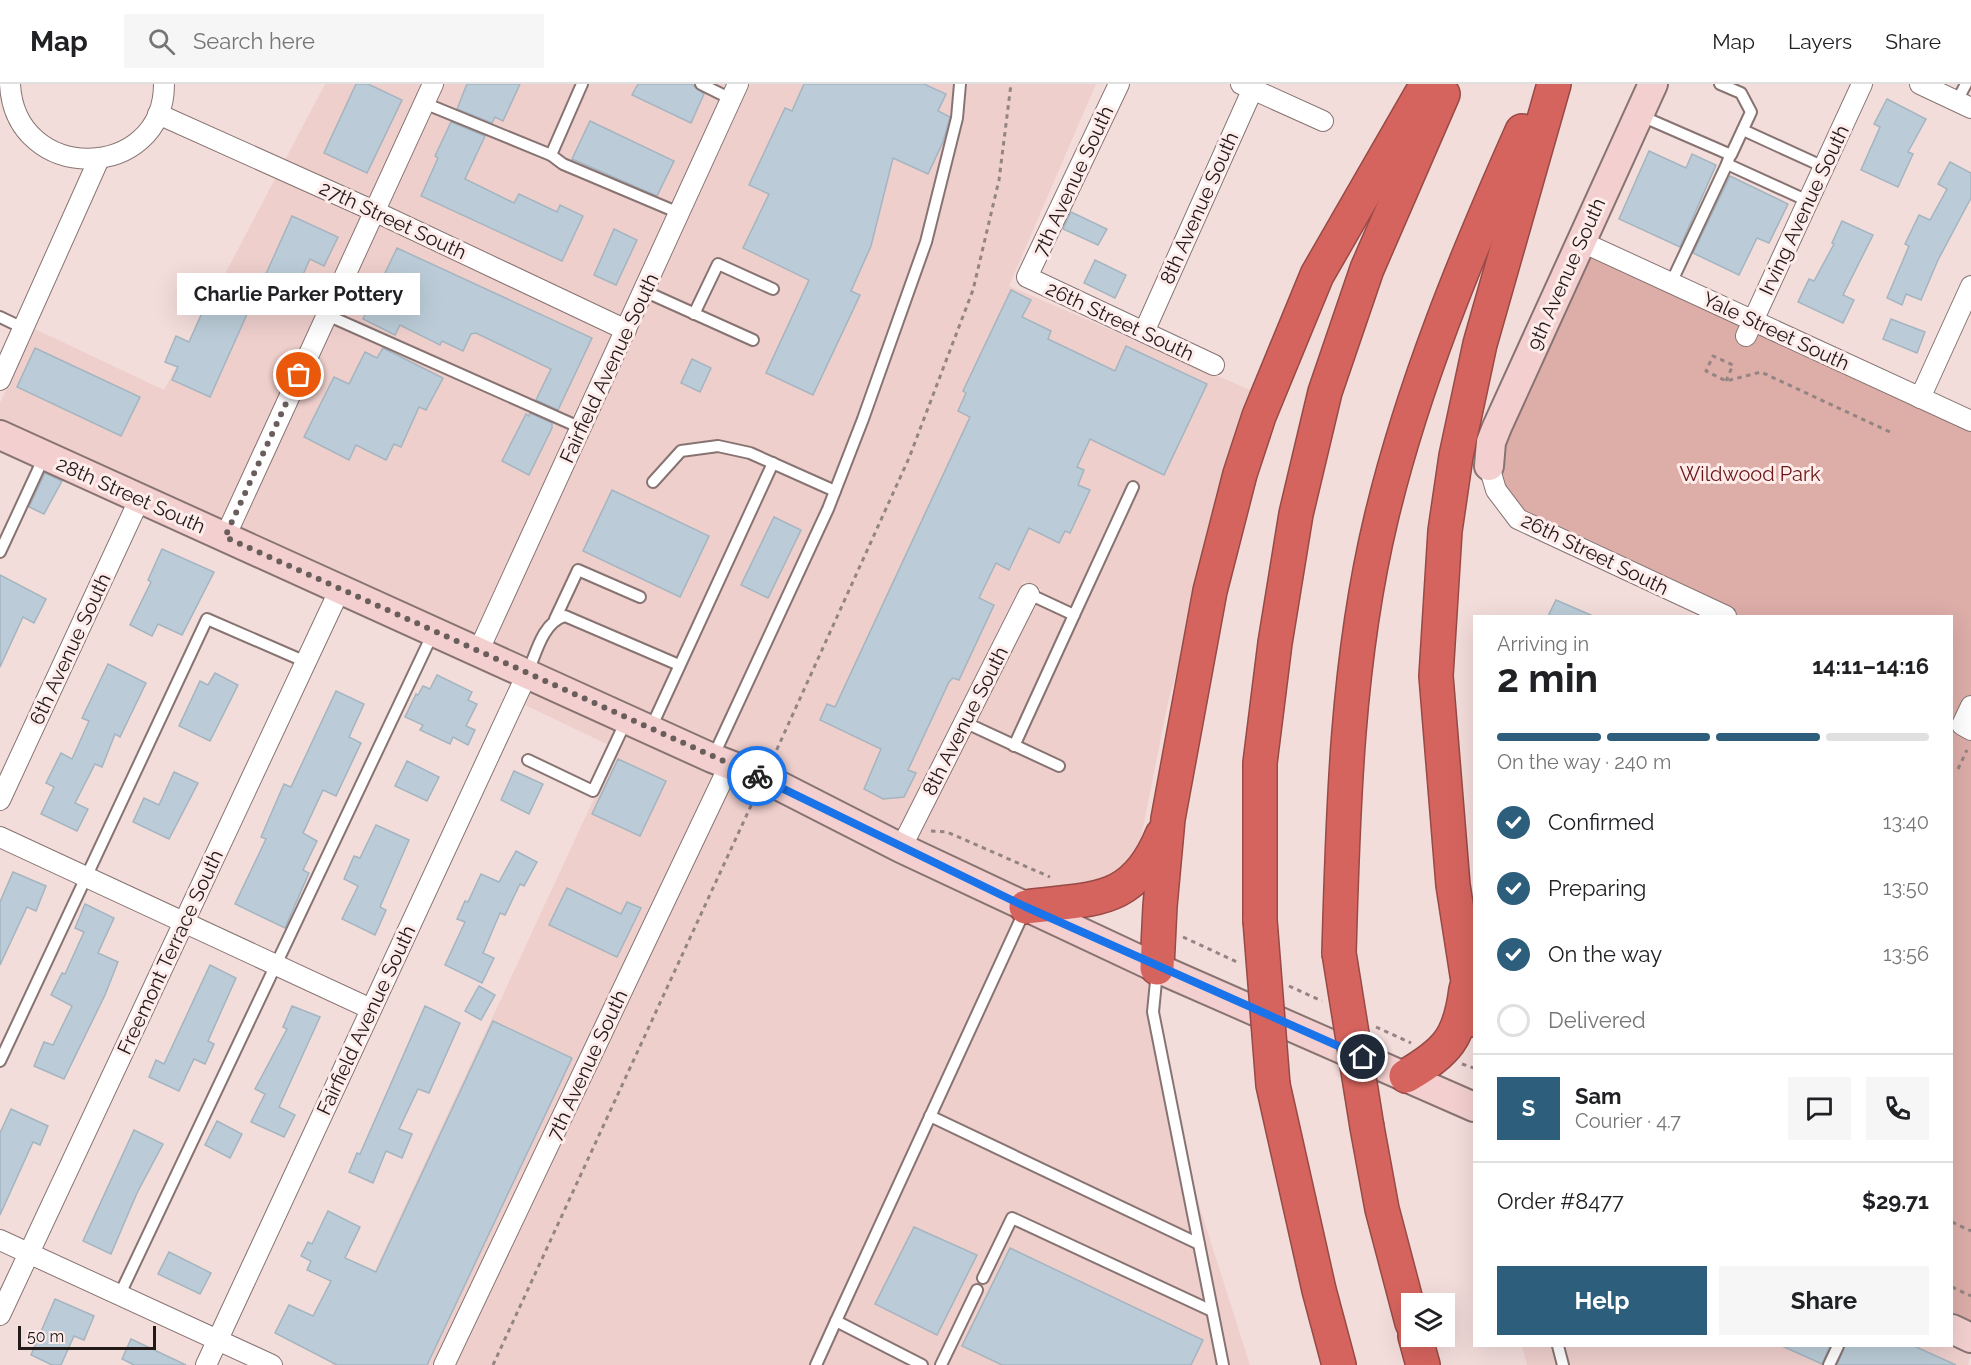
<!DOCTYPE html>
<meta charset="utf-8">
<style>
:root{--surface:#fff;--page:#f6f6f6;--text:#202124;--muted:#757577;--line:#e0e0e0;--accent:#2d5e7c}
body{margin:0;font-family:Raleway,sans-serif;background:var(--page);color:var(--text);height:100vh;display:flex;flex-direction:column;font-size:22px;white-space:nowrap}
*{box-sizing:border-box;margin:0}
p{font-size:20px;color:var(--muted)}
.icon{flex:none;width:33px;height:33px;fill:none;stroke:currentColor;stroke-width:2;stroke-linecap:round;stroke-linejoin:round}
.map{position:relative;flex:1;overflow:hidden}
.side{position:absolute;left:1473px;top:531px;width:480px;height:732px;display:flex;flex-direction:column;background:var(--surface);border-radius:0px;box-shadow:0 6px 24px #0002}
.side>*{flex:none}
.controls{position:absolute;left:1401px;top:1209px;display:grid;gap:12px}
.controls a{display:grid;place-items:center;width:54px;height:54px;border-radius:0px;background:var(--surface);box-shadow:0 6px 24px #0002;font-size:30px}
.scale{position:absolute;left:18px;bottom:15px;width:138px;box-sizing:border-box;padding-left:6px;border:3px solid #211a19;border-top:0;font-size:16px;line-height:21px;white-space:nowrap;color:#211a19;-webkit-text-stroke:4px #feecea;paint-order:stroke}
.pin{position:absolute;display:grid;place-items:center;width:51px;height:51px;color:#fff;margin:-26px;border:3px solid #fff;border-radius:50%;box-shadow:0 2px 6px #0007}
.courier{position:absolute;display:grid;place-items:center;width:60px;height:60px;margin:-30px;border:4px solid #1a73e8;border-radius:50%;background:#fff;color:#222;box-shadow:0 2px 8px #0007}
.bubble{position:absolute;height:42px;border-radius:0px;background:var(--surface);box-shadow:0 6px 24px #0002;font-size:20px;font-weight:700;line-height:42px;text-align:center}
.headline em{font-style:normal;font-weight:700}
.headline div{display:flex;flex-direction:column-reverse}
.headline{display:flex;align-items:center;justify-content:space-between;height:102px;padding:0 24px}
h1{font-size:39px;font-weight:700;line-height:45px}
.bar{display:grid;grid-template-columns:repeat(4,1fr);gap:9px 6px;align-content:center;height:72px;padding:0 24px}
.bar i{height:8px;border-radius:4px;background:var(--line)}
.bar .active{background:var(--accent)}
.bar p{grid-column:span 4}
.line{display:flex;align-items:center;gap:15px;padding:0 24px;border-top:2px solid var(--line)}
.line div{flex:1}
.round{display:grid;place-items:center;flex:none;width:63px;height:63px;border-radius:0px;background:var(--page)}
ol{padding:0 24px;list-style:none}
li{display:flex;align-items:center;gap:18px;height:66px}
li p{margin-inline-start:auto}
li .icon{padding:6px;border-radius:50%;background:var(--accent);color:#fff;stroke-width:4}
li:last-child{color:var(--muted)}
li i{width:33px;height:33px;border:3px solid var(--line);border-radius:50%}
.primary-button{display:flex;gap:12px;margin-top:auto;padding:12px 24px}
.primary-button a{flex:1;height:69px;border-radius:0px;background:var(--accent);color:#fff;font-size:24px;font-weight:700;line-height:69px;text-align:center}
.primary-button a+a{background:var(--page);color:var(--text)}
header{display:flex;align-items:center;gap:36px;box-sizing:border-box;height:84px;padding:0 30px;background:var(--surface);border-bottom:2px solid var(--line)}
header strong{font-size:28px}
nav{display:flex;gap:33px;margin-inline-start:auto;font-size:21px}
.search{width:420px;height:54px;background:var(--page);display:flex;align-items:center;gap:15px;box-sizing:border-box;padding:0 21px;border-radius:0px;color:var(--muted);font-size:22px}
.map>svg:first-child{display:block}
.built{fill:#eecfcc}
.green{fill:#ddada8}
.building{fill:#bbccd8;stroke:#a4b5c0;stroke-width:1.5}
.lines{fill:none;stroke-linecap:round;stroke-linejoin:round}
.lane-casing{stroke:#877472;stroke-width:14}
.street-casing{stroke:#877472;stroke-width:22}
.secondary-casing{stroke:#877472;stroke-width:32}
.highway-casing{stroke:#974a46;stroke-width:36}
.path{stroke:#948483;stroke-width:3;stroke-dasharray:4.5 4.5;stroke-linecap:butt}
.lane{stroke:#fff;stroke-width:10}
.street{stroke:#fff;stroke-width:20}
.secondary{stroke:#f3d0cf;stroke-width:28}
.highway{stroke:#d6645e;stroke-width:33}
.highway-bridge-casing{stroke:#974a46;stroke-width:36;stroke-linecap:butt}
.highway-bridge{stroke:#d6645e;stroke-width:33}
.done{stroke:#6a5e5d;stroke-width:6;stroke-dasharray:0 10.8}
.route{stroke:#1a73e8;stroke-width:8}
.labels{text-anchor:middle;stroke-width:6;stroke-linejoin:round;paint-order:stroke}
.street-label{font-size:20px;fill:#211a19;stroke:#feecea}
.park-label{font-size:20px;fill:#691516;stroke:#feecea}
</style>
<header>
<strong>Map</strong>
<div class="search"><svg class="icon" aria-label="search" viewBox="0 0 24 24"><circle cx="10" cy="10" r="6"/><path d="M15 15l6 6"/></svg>Search here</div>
<nav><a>Map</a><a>Layers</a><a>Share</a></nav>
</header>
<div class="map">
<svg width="1971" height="1281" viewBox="0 0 1971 1281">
<rect width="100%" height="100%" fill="#f3dddb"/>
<g class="built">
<path d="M325,0H421L369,114L285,76Z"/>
<path d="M444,0H727L620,233L388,123Z"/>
<path d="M750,0H1096L1009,202L1255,308L1168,618L1141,754L1142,768L1126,790L1027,813L915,760L1042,506L1024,497L896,751L492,564Z"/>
<path d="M276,93L361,131L219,440L0,341V319L35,245L164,306Z"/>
<path d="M380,140L612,250L473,555L239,449Z"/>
<path d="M533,603L716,686L432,1281H331L617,665L525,621Z"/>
<path d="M735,694L1150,893L1152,930L1200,1124L1250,1281H456Z"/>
<path d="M1952,1261L1971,1270L1968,1281H1527L1522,1262Z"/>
</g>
<path class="green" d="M1580,157L1971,338V1254L1952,1245V532H1725L1509,426L1491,395Z"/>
<g class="building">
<path d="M356,0H368L402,16L367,89L324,69Z"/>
<path d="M467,0H520L503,37L495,33L492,39L457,25Z"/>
<path d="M638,0H691L704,10L691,39L632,11Z"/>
<path d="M804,0H924L946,10L938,27L950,33L943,58L928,90L893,74L871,162L851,207L860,211L813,311L766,289L809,196L743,164L769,110L749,101L785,24L792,27Z"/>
<path d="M1887,15L1926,35L1908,68L1913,70L1898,103L1861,86L1880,43L1874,40Z"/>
<path d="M590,37L674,77L657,112L572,75Z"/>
<path d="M451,38L485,52L465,95L514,119L519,110L557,128L560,121L583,132L562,177L421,112L438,74L435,72Z"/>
<path d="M1649,67L1686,84L1692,70L1716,81L1680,163L1619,135Z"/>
<path d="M1950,78L1971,89V114L1938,176L1921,216L1906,210L1902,221L1887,214L1909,162L1905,160L1919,131L1930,136L1947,105L1938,100Z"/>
<path d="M1730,92L1788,120L1769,159L1757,154L1739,191L1693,169Z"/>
<path d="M1071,128L1107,145L1098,161L1063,145Z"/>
<path d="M292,132L338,153L324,182L310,175L296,206L265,192Z"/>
<path d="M1842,137L1873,151L1843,211L1854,216L1843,239L1798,218L1809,195L1814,197L1834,160L1832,159Z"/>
<path d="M614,145L637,156L616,201L594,191Z"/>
<path d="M397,164L592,254L558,326L536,316L551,285L476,249L471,250L463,267L442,257L440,261L400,241L395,251L363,235Z"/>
<path d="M1095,176L1126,191L1115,214L1084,199Z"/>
<path d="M218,193L256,210L210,313L172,296L178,283L165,278L176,252L189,258Z"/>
<path d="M1011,206L1031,216L1022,233L1051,247L1048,255L1115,287L1126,262L1207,300L1164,391L1090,355L1077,383L1084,386L1078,401L1090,406L1070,449L1065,447L1059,459L1029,444L1009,486L996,479L979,514L994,521L959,596L953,594L949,598L908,686L916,689L904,713L883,715L864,705L881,665L820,636L827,620L835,623L970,333L958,327L966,309L963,307Z"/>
<path d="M1891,235L1925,248L1917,269L1883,255Z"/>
<path d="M35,264L140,313L121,352L17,303Z"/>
<path d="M383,264L443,294L426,326L419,323L401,363L394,360L386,376L356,361L349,376L304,353L334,293L349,300L365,268L377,274Z"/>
<path d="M692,275L711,284L700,308L681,299Z"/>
<path d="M530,329L552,339V344L529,391L502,377L526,330L529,332Z"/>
<path d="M45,389L62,397L44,430L29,423Z"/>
<path d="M612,406L709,452L680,513L583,467Z"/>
<path d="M774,433L801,446L768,514L741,501Z"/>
<path d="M162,465L214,488L182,551L158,540L152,552L130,541L151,498L148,496Z"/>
<path d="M0,491L46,515L34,539L23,533L0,583Z"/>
<path d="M1556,516L1593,532H1548Z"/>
<path d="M108,580L146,599L120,653L115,650L102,683L95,680L75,719L88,725L77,747L41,730L54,703L46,699L61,669L72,675L89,637L82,634Z"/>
<path d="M215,589L238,601L210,657L179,642L200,597L208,601Z"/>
<path d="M437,591L472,608L468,616L477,620L466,642L475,646L468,661L453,653L450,660L420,646L423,641L405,633L416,610L418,611L423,602L430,605Z"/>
<path d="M336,607L364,620L349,653L361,659L336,712L323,706L303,749L317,757L303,786L309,789L285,844L235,820L266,755L261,753L284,700L291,703Z"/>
<path d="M618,675L666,697L640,752L592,730Z"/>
<path d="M407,677L439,693L427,717L395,702Z"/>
<path d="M514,687L543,700L529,730L501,716Z"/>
<path d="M174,688L198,699L169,755L133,738L144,714L159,721Z"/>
<path d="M376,741L409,756L380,823L386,826L375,851L342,835L358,802L344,795L354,772L360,774Z"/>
<path d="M516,767L537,778L524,802L520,800L505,831L500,829L483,869L494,874L482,899L445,881L465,838L457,835L465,817L468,818L481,790L499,798Z"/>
<path d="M13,788L46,802L36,827L27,823L0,881V818Z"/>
<path d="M567,804L621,830L627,818L641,824L617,873L549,841Z"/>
<path d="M85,820L114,834L98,869L118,878L105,911L64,995L34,982L44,958L53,961L72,922L51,911L62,889L65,890L84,848L75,844Z"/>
<path d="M210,881L236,894L208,957L214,960L205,980L194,975L179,1007L149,993L156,976L164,980Z"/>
<path d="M479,902L495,911L481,936L465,927Z"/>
<path d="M292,922L320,933L279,1023L295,1031L284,1053L251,1038L265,1010L255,1005L287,945L283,943Z"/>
<path d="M425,922L460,939L429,1009L418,1005L399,1045L412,1050L402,1074L386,1067L373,1099L349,1088L357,1069L360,1070Z"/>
<path d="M493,937L572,974L427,1281H337L275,1249L289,1221L313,1232L331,1197L307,1186L311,1177L301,1172L308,1158L312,1160L328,1127L360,1143L345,1174L376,1188Z"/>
<path d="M11,1025L48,1042L40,1061L33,1058L0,1131V1049Z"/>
<path d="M217,1037L242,1050L230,1074L205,1061Z"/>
<path d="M134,1046L163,1060L137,1109L111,1170L83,1157Z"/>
<path d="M914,1143L977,1171L937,1251L875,1220Z"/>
<path d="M1010,1164L1203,1256L1191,1281H1002L962,1262Z"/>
<path d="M169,1168L211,1189L200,1210L158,1190Z"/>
<path d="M55,1215L94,1232L84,1256L74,1252L61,1281H52L31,1271Z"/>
<path d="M131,1255L186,1281H134L122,1275Z"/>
<path d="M1782,1262H1830L1822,1280Z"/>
<path d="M1845,1262H1914L1956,1281H1837Z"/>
</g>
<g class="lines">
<g class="lane-casing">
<g id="lane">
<path d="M701,0L731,15"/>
<path d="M1957,17L1966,0"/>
<path d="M424,19L551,71L563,80L679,129"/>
<path d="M1639,31L1731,71L1751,28L1741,9L1720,0"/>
<path d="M1743,46L1824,83"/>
<path d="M551,71L582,0"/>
<path d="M1729,74L1727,80L1808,117"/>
<path d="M1671,199L1727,80"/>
<path d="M644,207L753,256"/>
<path d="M694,230L718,180L773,205"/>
<path d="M327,231L581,344"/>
<path d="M0,233L23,244"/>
<path d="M653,398L681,367L718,362L750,369L835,407"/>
<path d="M0,468L44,373"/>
<path d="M1074,531L1133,403"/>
<path d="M555,535L578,486L640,513"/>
<path d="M528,588C536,569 543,538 565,532L679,581"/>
<path d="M964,638L1059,682"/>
<path d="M650,646L773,379"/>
<path d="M1014,662L1074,531L1029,510"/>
<path d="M713,673L828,425L863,335L926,158L957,34L960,0"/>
<path d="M528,676L593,707L626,637"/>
<path d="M1157,887L1153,928L1223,1281"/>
<path d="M0,977L207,535L306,578"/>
<path d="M930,1032L1199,1160"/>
<path d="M983,1194L1012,1134L1212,1227"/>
<path d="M120,1210L433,549"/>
<path d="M1558,1262L1563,1281"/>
<path d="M816,1281L836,1237"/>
<path d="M922,1281L836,1237L1025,826"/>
<path d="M941,1281L977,1206"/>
<path d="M1829,1281L1838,1262"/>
</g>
</g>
<g class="street-casing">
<g id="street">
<path d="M10,0C15,101 164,98 164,0"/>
<path d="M1119,0L1027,193L1214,281"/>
<path d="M1241,0L1323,37"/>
<path d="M1920,0L1971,24"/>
<path d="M158,30L374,127L626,246"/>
<path d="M1580,157L1971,337"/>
<path d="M1144,248L1255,0"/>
<path d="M1746,252L1862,0"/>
<path d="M0,296L99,75"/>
<path d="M1920,314L1971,202"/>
<path d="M1489,382L1496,406L1518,435L1726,532"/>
<path d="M225,453L433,0"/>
<path d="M478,568L738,0"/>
<path d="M1971,622L1962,641L1971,646"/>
<path d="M0,716L140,414"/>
<path d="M0,753L371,925"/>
<path d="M901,764L1029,510"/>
<path d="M0,1156L272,1281"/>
<path d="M0,1231L340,505"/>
<path d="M206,1281L527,590"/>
<path d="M444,1281L729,682"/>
</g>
</g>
<g class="secondary-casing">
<g id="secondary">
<path d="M0,351L712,674L764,694L901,764L1157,884L1474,1023"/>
<path d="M1489,382L1491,358L1497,343L1653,0"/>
<path d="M1952,1245L1971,1254"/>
</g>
</g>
<g class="highway-casing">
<g id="highway">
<path d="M1026,823C1092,814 1133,822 1162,751"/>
<path d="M1260,836V679L1275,559L1296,430L1325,308L1367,185L1443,10"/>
<path d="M1339,869C1343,724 1347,577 1381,435C1413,301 1466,173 1522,47"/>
<path d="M1157,884L1160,822L1168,735L1210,507L1240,390L1259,332L1317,191L1427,0"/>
<path d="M1474,936L1453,801L1436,592L1445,447L1456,372L1480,260L1554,0"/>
<path d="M1406,992C1447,968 1460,954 1466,905"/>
<path d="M1273,1001L1319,1206L1339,1281"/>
<path d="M1367,1043L1382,1125L1412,1239"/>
<path d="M1415,1252L1423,1281"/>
</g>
</g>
<g class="path">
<path d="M1726,297L1733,281L1713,272L1706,287L1726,297L1761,288L1890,348"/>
<path d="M773,674L909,374L973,206L999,96L1011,0"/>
<path d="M1958,685L1967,666"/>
<path d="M931,747L947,748L1050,793"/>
<path d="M1183,853L1237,878"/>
<path d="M1289,902L1322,917"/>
<path d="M1376,943L1411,959"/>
<path d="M1462,980L1474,984"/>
<path d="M1952,1138L1971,1147"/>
<path d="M1952,1203L1971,1212"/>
<path d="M493,1281L755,713"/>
</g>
<use href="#lane" class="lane"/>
<use href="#street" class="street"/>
<use href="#secondary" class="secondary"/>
<use href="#highway" class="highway"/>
<g class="highway-bridge-casing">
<g id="highway-bridge">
<path d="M1260,836L1273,1001"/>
<path d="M1339,869L1367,1043"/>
</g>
</g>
<use href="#highway-bridge" class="highway-bridge"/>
</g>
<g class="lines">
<path class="done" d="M299,291L225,453L757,692"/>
<path class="route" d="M757,692L1026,823L1363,973"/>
</g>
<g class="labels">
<g class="street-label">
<text transform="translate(1073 97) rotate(-65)" y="7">7th Avenue South</text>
<text transform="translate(1199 124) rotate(-66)" y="7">8th Avenue South</text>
<text transform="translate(1804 126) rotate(-65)" y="7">Irving Avenue South</text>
<text transform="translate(393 136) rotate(25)" y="7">27th Street South</text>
<text transform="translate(1566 190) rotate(-66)" y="7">9th Avenue South</text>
<text transform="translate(1120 237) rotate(25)" y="7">26th Street South</text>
<text transform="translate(1776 247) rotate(25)" y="7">Yale Street South</text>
<text transform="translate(609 284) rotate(-65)" y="7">Fairfield Avenue South</text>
<text transform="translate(131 411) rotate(24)" y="7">28th Street South</text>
<text transform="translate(1595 470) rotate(26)" y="7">26th Street South</text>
<text transform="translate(70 565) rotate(-65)" y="7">6th Avenue South</text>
<text transform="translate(965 637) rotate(-63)" y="7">8th Avenue South</text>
<text transform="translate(170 868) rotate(-65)" y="7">Freemont Terrace South</text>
<text transform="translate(366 936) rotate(-65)" y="7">Fairfield Avenue South</text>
<text transform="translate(587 981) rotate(-65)" y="7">7th Avenue South</text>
</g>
<g class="park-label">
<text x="1750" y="397">Wildwood Park</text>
</g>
</g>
</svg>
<div class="controls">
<a><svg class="icon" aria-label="layers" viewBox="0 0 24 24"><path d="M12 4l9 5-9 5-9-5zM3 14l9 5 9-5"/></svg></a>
</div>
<div class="scale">50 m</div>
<div class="pin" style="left:299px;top:291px;background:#ea580c"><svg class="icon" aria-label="bag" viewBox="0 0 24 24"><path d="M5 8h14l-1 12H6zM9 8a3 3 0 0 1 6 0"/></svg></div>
<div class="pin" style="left:1363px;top:973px;background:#1f2937"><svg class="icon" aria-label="home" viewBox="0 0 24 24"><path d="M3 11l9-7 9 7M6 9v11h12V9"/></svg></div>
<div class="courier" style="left:757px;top:692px"><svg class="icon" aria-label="bike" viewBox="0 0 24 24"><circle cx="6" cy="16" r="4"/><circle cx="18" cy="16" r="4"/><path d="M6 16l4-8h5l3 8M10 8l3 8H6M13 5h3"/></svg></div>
<div class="bubble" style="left:177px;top:189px;width:243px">Charlie Parker Pottery</div>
<section class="side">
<div class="headline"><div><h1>2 min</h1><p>Arriving in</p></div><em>14:11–14:16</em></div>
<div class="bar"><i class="active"></i><i class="active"></i><i class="active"></i><i></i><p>On the way · 240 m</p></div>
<ol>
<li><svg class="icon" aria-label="check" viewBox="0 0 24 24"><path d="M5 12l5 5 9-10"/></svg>Confirmed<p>13:40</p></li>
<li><svg class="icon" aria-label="check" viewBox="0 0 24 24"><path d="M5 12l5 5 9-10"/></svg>Preparing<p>13:50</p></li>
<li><svg class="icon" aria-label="check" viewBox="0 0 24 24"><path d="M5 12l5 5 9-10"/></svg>On the way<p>13:56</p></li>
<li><i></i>Delivered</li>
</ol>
<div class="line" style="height:108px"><b class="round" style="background:var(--accent);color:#fff">S</b><div><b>Sam</b><p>Courier · 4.7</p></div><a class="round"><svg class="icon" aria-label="chat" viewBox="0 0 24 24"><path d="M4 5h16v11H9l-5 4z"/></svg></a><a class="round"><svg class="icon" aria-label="phone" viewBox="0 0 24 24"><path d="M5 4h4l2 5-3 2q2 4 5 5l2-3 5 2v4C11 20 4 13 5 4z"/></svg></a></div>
<div class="line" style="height:78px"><div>Order #8477</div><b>$29.71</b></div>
<div class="primary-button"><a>Help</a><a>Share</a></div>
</section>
</div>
